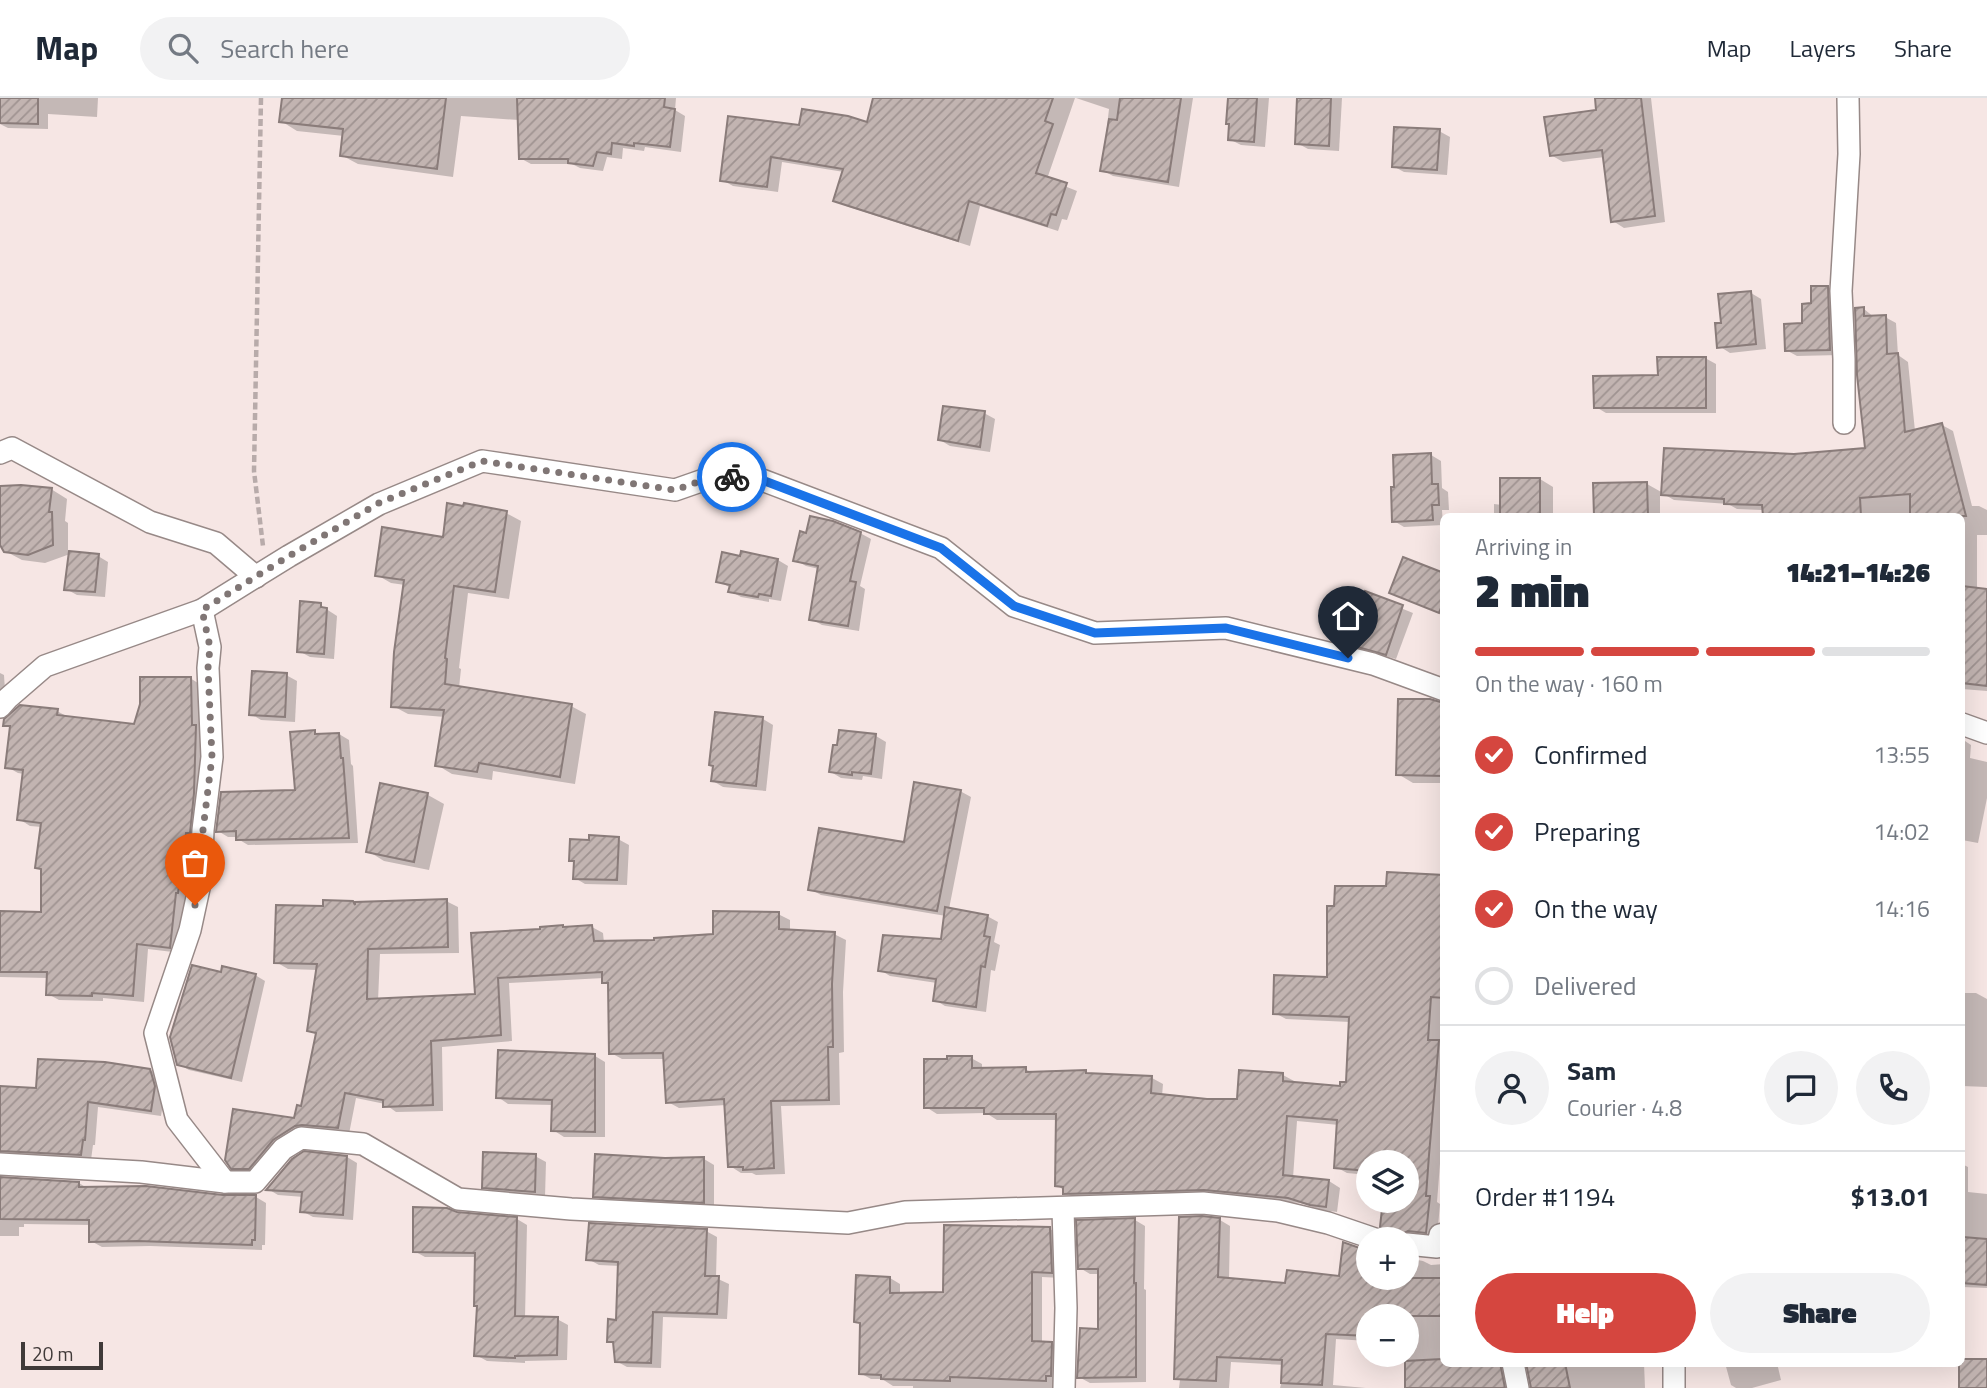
<!DOCTYPE html>
<meta charset="utf-8">
<style>
:root{--surface:#fff;--page:#f2f2f3;--text:#1f2937;--muted:#747a83;--line:#e0e1e3;--accent:#d5463f}
body{margin:0;font-family:"Titillium Web",sans-serif;background:var(--page);color:var(--text);height:100vh;display:flex;flex-direction:column;font-size:26px;white-space:nowrap}
*{box-sizing:border-box;margin:0}
p{font-size:23px;color:var(--muted)}
.icon{flex:none;width:38px;height:38px;fill:none;stroke:currentColor;stroke-width:2;stroke-linecap:round;stroke-linejoin:round}
.map{position:relative;flex:1;overflow:hidden}
.side{position:absolute;left:1440px;top:415px;width:525px;height:854px;display:flex;flex-direction:column;background:var(--surface);border-radius:10px;box-shadow:0 7px 28px #0002}
.side>*{flex:none}
.controls{position:absolute;left:1356px;top:1052px;display:grid;gap:14px}
.controls a{display:grid;place-items:center;width:63px;height:63px;border-radius:50%;background:var(--surface);box-shadow:0 7px 28px #0002;font-size:35px}
.scale{position:absolute;left:21px;bottom:18px;width:82px;box-sizing:border-box;padding-left:7px;border:4px solid #403a39;border-top:0;font-size:19px;line-height:24px;white-space:nowrap;color:#403a39;-webkit-text-stroke:5px #f6e6e4;paint-order:stroke}
.pin{position:absolute;display:grid;place-items:center;width:60px;height:60px;color:#fff;margin:-72px -30px;border-radius:50% 50% 50% 0;rotate:-45deg;box-shadow:0 0 7px #0007}
.pin .icon{rotate:45deg}
.courier{position:absolute;display:grid;place-items:center;width:70px;height:70px;margin:-35px;border:5px solid #1a73e8;border-radius:50%;background:#fff;color:#222;box-shadow:0 2px 9px #0007}
.head em{font-style:normal;font-weight:800}
.head div{display:flex;flex-direction:column-reverse}
.head{display:flex;align-items:center;justify-content:space-between;height:119px;padding:0 35px}
h1{font-size:46px;font-weight:800;line-height:52px}
.bar{display:grid;grid-template-columns:repeat(4,1fr);gap:10px 7px;align-content:center;height:84px;padding:0 35px}
.bar i{height:9px;border-radius:5px;background:var(--line)}
.bar .active{background:var(--accent)}
.bar p{grid-column:span 4}
.line{display:flex;align-items:center;gap:18px;padding:0 35px;border-top:2px solid var(--line)}
.line div{flex:1}
.round{display:grid;place-items:center;flex:none;width:74px;height:74px;border-radius:37px;background:var(--page)}
ol{padding:0 35px;list-style:none}
li{display:flex;align-items:center;gap:21px;height:77px}
li p{margin-inline-start:auto}
li .icon{padding:7px;border-radius:50%;background:var(--accent);color:#fff;stroke-width:4}
li:last-child{color:var(--muted)}
li i{width:38px;height:38px;border:4px solid var(--line);border-radius:50%}
.action{display:flex;gap:14px;margin-top:auto;padding:14px 35px}
.action a{flex:1;height:80px;border-radius:42px;background:var(--accent);color:#fff;font-size:28px;font-weight:800;line-height:80px;text-align:center}
.action a+a{background:var(--page);color:var(--text)}
header{display:flex;align-items:center;gap:42px;box-sizing:border-box;height:98px;padding:0 35px;background:var(--surface);border-bottom:2px solid var(--line)}
header strong{font-size:33px}
nav{display:flex;gap:38px;margin-inline-start:auto;font-size:24px}
.search{width:490px;height:63px;background:var(--page);display:flex;align-items:center;gap:18px;box-sizing:border-box;padding:0 24px;border-radius:38px;color:var(--muted);font-size:26px}
.map>svg:first-child{display:block}
.shadow{fill:#0003}
.building{fill:url(#building-hatch);stroke:#8a7c7a;stroke-width:2}
.lines{fill:none;stroke-linecap:round;stroke-linejoin:round}
.street-casing{stroke:#978987;stroke-width:24}
.path{stroke:#b8abaa;stroke-width:4.5;stroke-dasharray:7 3.5;stroke-linecap:butt}
.street{stroke:#fff;stroke-width:21}
.done{stroke:#807675;stroke-width:7;stroke-dasharray:0 12.6}
.route{stroke:#1a73e8;stroke-width:9}
</style>
<header>
<strong>Map</strong>
<div class="search"><svg class="icon" aria-label="search" viewBox="0 0 24 24"><circle cx="10" cy="10" r="6"/><path d="M15 15l6 6"/></svg>Search here</div>
<nav><a>Map</a><a>Layers</a><a>Share</a></nav>
</header>
<div class="map">
<svg width="1987" height="1290" viewBox="0 0 1987 1290">
<defs>
<pattern id="building-hatch" width="6" height="6" patternUnits="userSpaceOnUse" patternTransform="scale(1.75)"><rect width="6" height="6" fill="#c2b4b1"/><path d="M-1 1l2-2M0 6l6-6M5 7l2-2" fill="none" stroke="#9f9391"/></pattern>
</defs>
<rect width="100%" height="100%" fill="#f6e6e4"/>
<g class="shadow">
<path d="M0,0H98L97,19L48,16V31L8,30L0,26Z"/>
<path d="M283,0H676L675,12L685,18L681,54L645,49L644,53L623,50L622,61L607,59L603,73L580,70L572,66H531L520,60L519,22L461,18L453,79L358,66L341,57L344,38L297,33L281,23Z"/>
<path d="M875,0H1075L1047,81L1077,93L1067,122L1062,121L1058,133L980,108L970,148L846,108L835,102L844,74L782,64L778,94L733,88L722,82L801,29L868,26Z"/>
<path d="M1076,0H1193L1179,89L1113,78L1102,72L1109,11Z"/>
<path d="M1230,0H1269L1265,49L1241,47L1229,41Z"/>
<path d="M1299,0H1342L1339,53L1308,51L1297,45Z"/>
<path d="M1596,0H1651L1665,124L1624,130L1613,123L1605,59L1563,64L1551,57L1598,14Z"/>
<path d="M1439,33L1450,39L1447,77L1404,74L1393,68Z"/>
<path d="M1828,189L1838,196L1840,257L1797,258L1786,252L1804,227L1813,207Z"/>
<path d="M1751,195L1761,201L1766,251L1730,255L1719,248L1723,227Z"/>
<path d="M1864,211L1875,220L1885,219L1896,225L1898,257L1908,264L1915,333L1942,327L1953,333L1972,408H1979L1987,412V437H1977V492L1987,493V593L1962,591V418H1812L1811,414L1737,411L1728,406L1674,402L1660,394V418H1595V386H1647L1663,395L1794,358L1866,352Z"/>
<path d="M1705,260L1716,266V315H1606L1596,309L1660,278Z"/>
<path d="M984,315L995,321L990,354L950,348L940,342Z"/>
<path d="M1431,357L1441,363L1442,390L1448,394L1449,412H1442L1443,427L1404,429L1394,423Z"/>
<path d="M1540,381L1553,389V418H1494V406L1502,407Z"/>
<path d="M0,390L51,391L67,401L65,423L68,425V454L98,458L108,464L105,499L77,497L66,491L70,456L45,465L22,462L5,453L0,443Z"/>
<path d="M506,415L521,423L509,501L468,495L459,570L461,571L459,590L571,608L586,616L575,686L493,673L492,682L452,676L437,667L445,619L408,616L393,608L405,487L391,485L377,477L444,441Z"/>
<path d="M860,435L871,441L860,488L865,491L859,533L822,527L811,521L819,471L806,468L795,462Z"/>
<path d="M778,462L788,468L781,503L769,501V504L741,499L730,493L731,490L718,483Z"/>
<path d="M1444,477V517L1391,495Z"/>
<path d="M1366,496L1413,515L1396,561L1359,551L1349,545Z"/>
<path d="M320,507L337,518L334,561L310,559L299,553Z"/>
<path d="M0,575L4,577L6,607L0,619Z"/>
<path d="M286,577L297,583L295,624L261,622L251,616Z"/>
<path d="M190,580L201,587L205,702L181,855L148,851L144,904L103,900V903L59,902L48,896V880L0,879V815L43,816L42,772L37,769L42,729L30,728L19,721L24,676L18,675L7,669L12,630L5,627L57,613L68,619L135,628Z"/>
<path d="M1444,606V685H1413L1398,676Z"/>
<path d="M716,616L763,621L773,627L766,693L723,689L713,683Z"/>
<path d="M314,634L320,638L339,636L349,642L351,666L353,668L358,745L248,747L238,741V739H228L218,733L297,694Z"/>
<path d="M840,634L876,638L886,644L882,681L863,678L862,682L841,680L831,674Z"/>
<path d="M1962,641L1971,647L1970,660L1987,664V700L1978,745L1962,742Z"/>
<path d="M382,687L428,697L444,706L429,772L384,763L368,753Z"/>
<path d="M960,693L971,699L949,811L987,818L998,824L994,844L1000,847L995,873L991,872L986,914L945,908L935,902L937,885L890,878L880,872L943,843L946,818L821,797L810,791L905,746Z"/>
<path d="M618,741L629,747L627,787L585,786L575,780V765L570,762L590,743Z"/>
<path d="M1444,770V1015L1437,1104L1440,1106L1437,1140L1389,1141L1407,1102V1064H1368V1077L1347,1075L1336,1069L1339,1027L1297,1023L1293,1080L1329,1083L1340,1090L1337,1114L1322,1112L1300,1105L1216,1097L1075,1101L1057,1087L1058,1022H997L986,1015L937,1016L926,1009L971,960L982,966V971H1025L1033,975L1085,974L1090,977L1152,980L1163,986L1162,998L1207,1003H1238L1283,977L1294,983V985L1341,990L1347,986L1350,924L1286,921L1275,915L1329,881L1388,790L1443,779Z"/>
<path d="M446,803L458,809L459,855L380,856L378,903L477,898L542,832L562,829L566,830L592,829L603,835L604,845L656,843L715,838L778,816L790,822V833L834,836L846,842L843,894L844,954L839,955L840,1007L781,1008L785,1076L756,1077L752,1075H741L730,1068L726,1007L679,1010L668,1004L665,961H622L611,955L609,887L604,884V880L509,885L512,943L442,949L443,1013L396,1014L385,1006L356,1000L349,1036L285,1048L261,1076H245L233,1070L296,1022L302,1010L317,937L309,932L318,872L288,871L276,864L325,810L352,805L356,808Z"/>
<path d="M222,876L255,877L265,883L242,984L189,972L178,966Z"/>
<path d="M1962,895H1976L1987,901V989L1962,988Z"/>
<path d="M595,958L605,964V1039H564L553,1032V1007L508,1006L498,999Z"/>
<path d="M150,972L161,978L165,994L161,1018L98,1009L95,1047H93L91,1062L0,1064V990L38,991Z"/>
<path d="M535,1058L546,1064L545,1099L494,1095L484,1089Z"/>
<path d="M347,1059L357,1065L353,1122L313,1119L302,1113L304,1099L278,1097L268,1091Z"/>
<path d="M704,1061L714,1067V1110L605,1104L595,1098Z"/>
<path d="M1962,1066L1968,1069V1094L1987,1096V1190L1962,1189Z"/>
<path d="M0,1079L79,1085L87,1090L256,1099L266,1105L265,1147H262V1152L150,1148L102,1149L91,1143V1127L24,1126V1129H19V1138H0Z"/>
<path d="M456,1116L517,1121L527,1127L525,1220L557,1221L568,1227L567,1262L525,1263V1265L487,1263L476,1257L479,1208L477,1159H425L414,1153Z"/>
<path d="M1135,1122L1145,1128L1144,1191L1146,1192V1284L1090,1285L1079,1279L1100,1233V1176H1090L1080,1170L1078,1124Z"/>
<path d="M1220,1122L1230,1128L1229,1181L1287,1186L1341,1180L1345,1146L1368,1153V1180H1407V1160L1423,1163L1431,1167L1444,1166V1265H1512L1514,1290H1407V1218H1368V1243L1336,1241L1333,1287L1366,1290H1280L1286,1267L1231,1264L1229,1290H1179L1180,1282L1176,1280Z"/>
<path d="M1050,1131L1060,1137L1062,1180L1042,1179V1245H1052L1062,1251L1061,1290H913V1288H893L882,1281H871L860,1275L862,1227L855,1223L890,1180L900,1186V1196L945,1195Z"/>
<path d="M706,1133L717,1139L716,1180L729,1186L727,1221L663,1219L661,1270L627,1269L616,1263L615,1246L609,1243L618,1223L620,1168L599,1167L588,1161Z"/>
<path d="M1527,1265H1644L1645,1290H1532Z"/>
<path d="M1725,1265H1777L1781,1282L1752,1290H1736L1731,1287Z"/>
</g>
<g class="building">
<path d="M0,0H38V26L0,25Z"/>
<path d="M282,0H446L437,71L340,58L343,31L279,24Z"/>
<path d="M517,0H665L664,9L675,11L670,49L634,45V48L612,45L611,56L597,54L593,68L568,65V61H519Z"/>
<path d="M873,0H1053L1045,23L1053,26L1036,75L1067,85L1056,117L1051,116L1047,128L969,103L958,143L833,103L843,71L771,59L767,89L720,83L728,18L799,27L802,11L848,18L867,24Z"/>
<path d="M1120,0H1181L1168,84L1100,73L1109,21L1117,22Z"/>
<path d="M1228,0H1257L1254,44L1228,42L1229,26H1226Z"/>
<path d="M1297,0H1331L1329,48L1295,46Z"/>
<path d="M1595,0H1641L1655,118L1611,124L1602,52L1550,58L1544,19L1596,12Z"/>
<path d="M1394,29L1440,31L1437,72L1392,69Z"/>
<path d="M1811,188H1828L1830,252L1785,253L1784,226L1802,225V206L1811,205Z"/>
<path d="M1751,193L1756,246L1717,250L1715,225H1721L1718,196Z"/>
<path d="M1864,209V218L1886,217L1887,256L1898,255L1905,334L1942,325L1966,418H1910V396L1860,400L1861,418H1763L1762,407L1724,406V401L1661,397L1664,350L1794,356L1865,350L1857,277L1855,210Z"/>
<path d="M1657,259H1706V310H1594L1593,278L1658,277Z"/>
<path d="M943,308L985,313L980,349L938,342Z"/>
<path d="M1431,355L1432,386H1438L1439,407H1432L1433,422L1392,424L1391,389H1394L1393,357Z"/>
<rect x="1500" y="380" width="40" height="38"/>
<path d="M1647,384L1648,418H1594L1593,385Z"/>
<path d="M21,387L52,390L49,414H52L53,447L28,457L4,454L0,447V388Z"/>
<path d="M447,405L463,408L464,405L507,413L495,494L454,488L445,560L447,561L445,586L572,606L560,679L479,665L477,674L435,668L444,612L391,609L394,554L404,482L375,478L382,429L443,439Z"/>
<path d="M810,418L833,423L861,434L850,483L856,484L848,528L809,522L818,468L793,463L800,433L806,435Z"/>
<path d="M69,453L99,456L95,494L64,492Z"/>
<path d="M741,453L778,461L771,498L759,496L758,499L728,494L730,487L716,484L722,454L740,458Z"/>
<path d="M1403,459L1444,475V502L1439,515L1389,495Z"/>
<path d="M1962,488L1987,491V588L1962,585Z"/>
<path d="M1365,493L1403,507L1386,557L1347,546Z"/>
<path d="M300,503L321,505V509L327,510L324,556L297,554Z"/>
<path d="M252,573L287,575L285,619L249,617Z"/>
<path d="M140,579H191L192,627H196L194,695L190,735H186L178,795H176L170,850L137,846L133,898L92,895V898L46,897L47,874H0V813L41,814V771L35,770L41,725L17,722L23,672L5,670L10,628H3L4,621L20,607L58,611L57,617L134,626L140,606Z"/>
<path d="M1398,601H1430L1444,605V678L1396,677Z"/>
<path d="M715,614L763,619L756,688L711,683L713,668L709,667Z"/>
<path d="M315,632V636L339,635L341,660H343L349,740L236,742V733L216,734L221,694L295,692L290,634Z"/>
<path d="M839,632L876,636L871,676L852,674V677L829,674L833,647H837Z"/>
<path d="M914,684L961,692L937,813L808,792L819,730L904,744Z"/>
<path d="M380,685L428,695L414,764L366,754Z"/>
<path d="M589,737L619,739L617,782L573,781L574,763H569L570,741L589,742Z"/>
<path d="M1387,774L1444,777V900L1431,899L1428,942H1439L1429,1057L1426,1098H1430L1426,1135L1408,1133L1396,1139L1388,1138L1380,1129L1383,1102H1407V1064H1368V1073L1334,1070L1337,1022L1287,1018L1283,1077L1329,1082L1326,1109L1310,1107L1288,1100L1204,1092L1063,1096V1089L1055,1088L1056,1016H984V1010H924V961H947V958H972V970L1026,969V974L1086,972V975L1152,978L1151,995L1207,1001H1237L1239,972L1283,975V983L1340,988V984H1346L1349,919L1273,916L1274,877L1327,879V808H1334L1335,788H1386Z"/>
<path d="M447,801L448,849L368,851L367,901L475,896L471,835L540,831V829L563,827V829L592,827L594,843L654,842V840L713,836V813L779,814V831L835,834L832,886L833,949H828L829,1002L771,1003L774,1070L743,1072V1069H728L724,1001L666,1005L663,955L609,956L608,885H602V874L498,880L501,937L431,943L433,1007L383,1009V1002L345,995L338,1030L302,1027L295,1028L273,1042L249,1071H231L225,1062L233,1011L294,1020L297,1007L301,1008L316,935L307,933L317,866L274,865L276,807L323,808V802L353,803L355,807V804Z"/>
<path d="M945,809L988,817L984,838L990,839L985,869L981,868L976,909L933,903L936,881L878,873L883,837L941,841Z"/>
<path d="M192,867L221,874L222,868L256,876L231,980L177,967L170,939Z"/>
<path d="M498,952L595,956V1034L551,1033L552,1002L496,1000Z"/>
<path d="M38,961L105,964L150,971L155,988L151,1013L88,1004L85,1042H83L81,1057L0,1053V988L36,990Z"/>
<path d="M304,1053L347,1058L343,1117L300,1114L302,1094L266,1092L292,1061Z"/>
<path d="M483,1054L536,1056L535,1094L482,1090Z"/>
<path d="M595,1056L665,1060L704,1059V1105L593,1099Z"/>
<path d="M0,1079L79,1084V1089L146,1088L223,1097H256L255,1142H252V1147L138,1143L89,1144V1122L0,1121Z"/>
<path d="M413,1109L447,1110L457,1114L517,1119L515,1218L558,1219L557,1257L515,1258V1260L474,1258L477,1208H474L475,1155L413,1154Z"/>
<path d="M1202,1118L1220,1120L1218,1179L1285,1185L1287,1172L1339,1178L1343,1144L1368,1153V1180H1444V1214L1441,1213V1218H1368V1238L1326,1236L1322,1287L1281,1285L1282,1262L1217,1259L1216,1283L1174,1281L1179,1119Z"/>
<path d="M1135,1120L1134,1185H1136V1279L1077,1280L1080,1230L1098,1231V1171H1078L1076,1122Z"/>
<path d="M589,1125L707,1131L705,1178H719L717,1216L653,1214L651,1265L615,1264L613,1244H607L608,1221L616,1222L618,1164L586,1162Z"/>
<path d="M944,1127L1050,1129L1052,1175L1032,1174V1243L1052,1244L1051,1278H1046V1283L978,1280L950,1279V1283L881,1281V1277L859,1276L860,1225L854,1224L856,1177L890,1179V1195L943,1194Z"/>
<path d="M1963,1139L1987,1141V1187L1962,1185Z"/>
<path d="M1442,1261L1444,1265H1500L1505,1290H1405V1263Z"/>
<path d="M1962,1261H1987V1290H1959V1265H1962Z"/>
<path d="M1526,1265H1565L1570,1290H1531Z"/>
</g>
<g class="lines">
<g class="street-casing">
<g id="street">
<path d="M1844,325V261L1841,193L1849,56L1848,0"/>
<path d="M0,355L12,350L150,424L216,445L256,479"/>
<path d="M202,512L210,549L208,570L212,659L203,732L201,781L190,832L155,935L177,1022L225,1084"/>
<path d="M0,609L8,600L45,568L202,512L289,458L379,406L482,363L675,392L718,377L762,382L941,450L1014,508L1095,535L1226,530L1373,566L1444,592"/>
<path d="M1962,626L1987,635"/>
<path d="M0,1066L141,1074L225,1084H255L283,1051L301,1040L363,1046L458,1101L571,1111L848,1125L905,1114L1203,1105L1278,1113L1328,1125L1375,1141"/>
<path d="M1063,1111L1066,1210L1064,1290"/>
<path d="M1407,1146L1437,1149L1440,1137L1444,1136"/>
<path d="M1513,1265L1518,1290"/>
<path d="M1674,1265V1290"/>
</g>
</g>
<path class="path" d="M261,0L254,373L263,448"/>
<use href="#street" class="street"/>
</g>
<g class="lines">
<path class="done" d="M195,807L201,781L203,732L212,659L208,570L210,549L202,512L289,458L379,405L482,363L675,392L718,377L732,379"/>
<path class="route" d="M732,379L762,382L941,450L1014,508L1095,535L1226,530L1348,560"/>
</g>
</svg>
<div class="controls">
<a><svg class="icon" aria-label="layers" viewBox="0 0 24 24"><path d="M12 4l9 5-9 5-9-5zM3 14l9 5 9-5"/></svg></a>
<a>+</a>
<a>−</a>
</div>
<div class="scale">20 m</div>
<div class="pin" style="left:195px;top:807px;background:#ea580c"><svg class="icon" aria-label="bag" viewBox="0 0 24 24"><path d="M5 8h14l-1 12H6zM9 8a3 3 0 0 1 6 0"/></svg></div>
<div class="pin" style="left:1348px;top:560px;background:#1f2937"><svg class="icon" aria-label="home" viewBox="0 0 24 24"><path d="M3 11l9-7 9 7M6 9v11h12V9"/></svg></div>
<div class="courier" style="left:732px;top:379px"><svg class="icon" aria-label="bike" viewBox="0 0 24 24"><circle cx="6" cy="16" r="4"/><circle cx="18" cy="16" r="4"/><path d="M6 16l4-8h5l3 8M10 8l3 8H6M13 5h3"/></svg></div>
<section class="side">
<div class="head"><div><h1>2 min</h1><p>Arriving in</p></div><em>14:21–14:26</em></div>
<div class="bar"><i class="active"></i><i class="active"></i><i class="active"></i><i></i><p>On the way · 160 m</p></div>
<ol>
<li><svg class="icon" aria-label="check" viewBox="0 0 24 24"><path d="M5 12l5 5 9-10"/></svg>Confirmed<p>13:55</p></li>
<li><svg class="icon" aria-label="check" viewBox="0 0 24 24"><path d="M5 12l5 5 9-10"/></svg>Preparing<p>14:02</p></li>
<li><svg class="icon" aria-label="check" viewBox="0 0 24 24"><path d="M5 12l5 5 9-10"/></svg>On the way<p>14:16</p></li>
<li><i></i>Delivered</li>
</ol>
<div class="line" style="height:126px"><a class="round"><svg class="icon" aria-label="person" viewBox="0 0 24 24"><circle cx="12" cy="8" r="4"/><path d="M4 21q1-7 8-7t8 7"/></svg></a><div><b>Sam</b><p>Courier · 4.8</p></div><a class="round"><svg class="icon" aria-label="chat" viewBox="0 0 24 24"><path d="M4 5h16v11H9l-5 4z"/></svg></a><a class="round"><svg class="icon" aria-label="phone" viewBox="0 0 24 24"><path d="M5 4h4l2 5-3 2q2 4 5 5l2-3 5 2v4C11 20 4 13 5 4z"/></svg></a></div>
<div class="line" style="height:91px"><div>Order #1194</div><b>$13.01</b></div>
<div class="action"><a>Help</a><a>Share</a></div>
</section>
</div>
